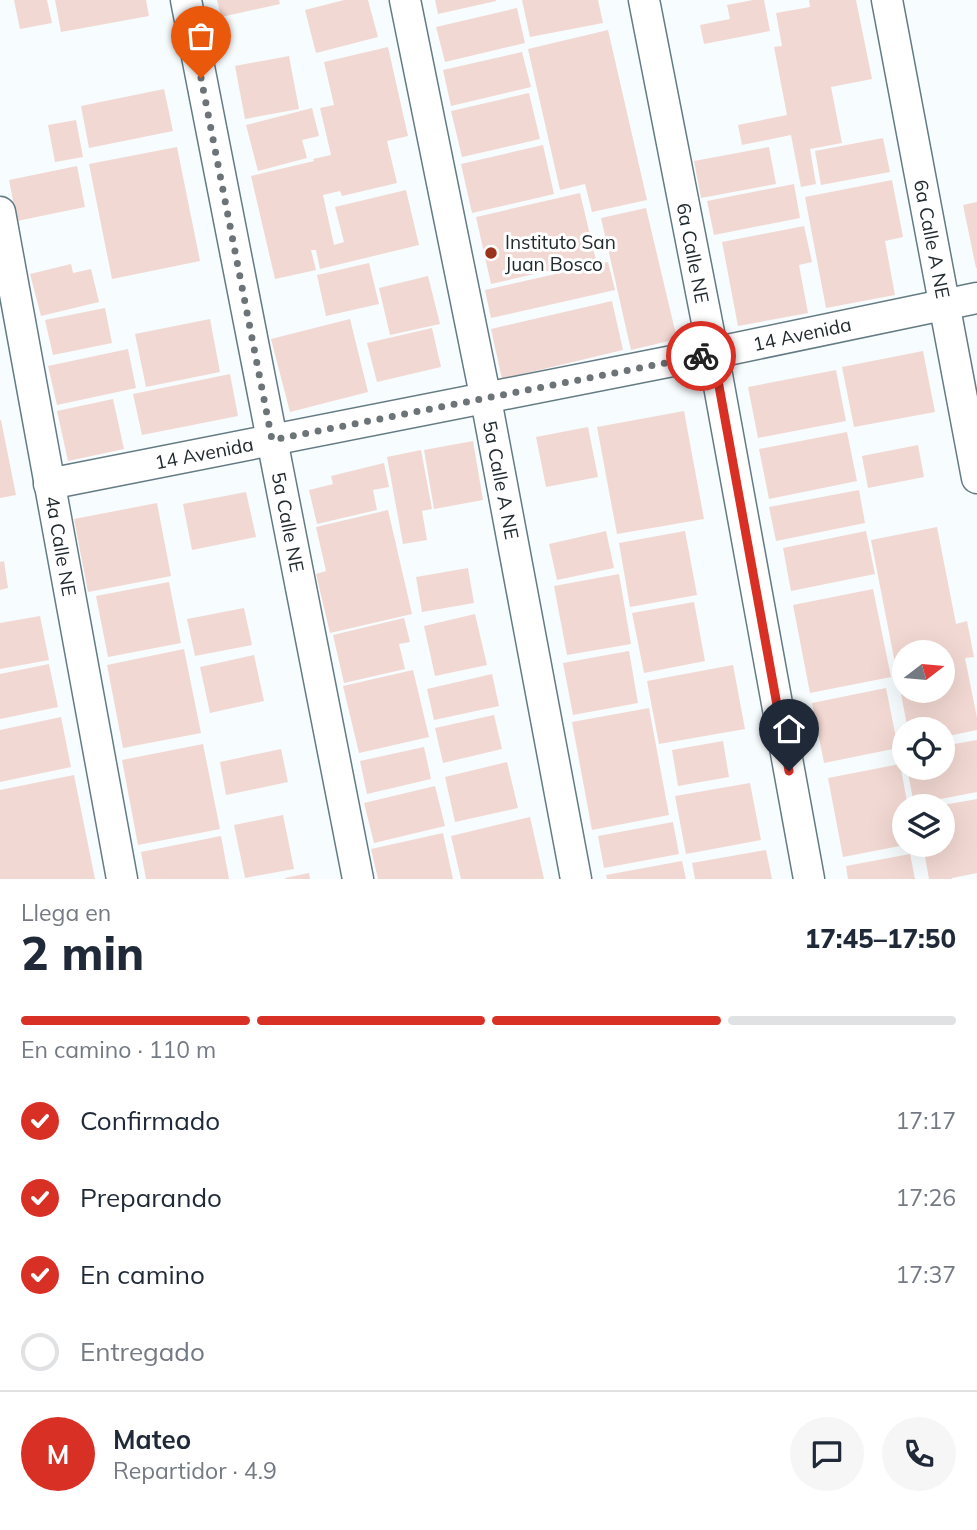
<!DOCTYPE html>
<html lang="es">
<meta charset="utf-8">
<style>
:root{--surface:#fff;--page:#f6f6f7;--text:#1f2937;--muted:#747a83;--line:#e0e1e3;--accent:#d93025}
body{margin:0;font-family:Mulish,sans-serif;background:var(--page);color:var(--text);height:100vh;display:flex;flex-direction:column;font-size:26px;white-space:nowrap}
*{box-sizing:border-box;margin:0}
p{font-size:23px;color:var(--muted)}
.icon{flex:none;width:38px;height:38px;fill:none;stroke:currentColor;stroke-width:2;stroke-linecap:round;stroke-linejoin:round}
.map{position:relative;height:879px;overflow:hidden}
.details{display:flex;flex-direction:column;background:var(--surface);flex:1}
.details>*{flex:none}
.needle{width:46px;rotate:74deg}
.tools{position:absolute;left:892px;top:640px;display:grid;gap:14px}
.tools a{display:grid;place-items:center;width:63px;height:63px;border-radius:50%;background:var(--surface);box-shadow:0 7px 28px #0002;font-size:35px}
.pin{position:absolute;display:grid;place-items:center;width:60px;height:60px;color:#fff;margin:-72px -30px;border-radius:50% 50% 50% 0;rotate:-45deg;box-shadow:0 0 7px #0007}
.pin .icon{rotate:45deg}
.courier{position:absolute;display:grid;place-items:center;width:70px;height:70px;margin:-35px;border:5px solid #d93025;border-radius:50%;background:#fff;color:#222;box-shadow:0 2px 9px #0007}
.head em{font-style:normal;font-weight:800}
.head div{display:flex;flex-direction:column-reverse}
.head{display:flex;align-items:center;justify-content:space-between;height:119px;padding:0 21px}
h1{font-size:46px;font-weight:800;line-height:52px}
.bar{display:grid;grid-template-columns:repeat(4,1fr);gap:10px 7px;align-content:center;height:84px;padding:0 21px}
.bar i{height:9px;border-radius:5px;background:var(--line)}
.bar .active{background:var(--accent)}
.bar p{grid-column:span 4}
.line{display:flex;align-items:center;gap:18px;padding:0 21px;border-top:2px solid var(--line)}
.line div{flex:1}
.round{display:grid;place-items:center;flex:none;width:74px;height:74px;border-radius:37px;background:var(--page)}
ol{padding:0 21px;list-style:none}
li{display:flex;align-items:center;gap:21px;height:77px}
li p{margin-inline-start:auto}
li .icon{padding:7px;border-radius:50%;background:var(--accent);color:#fff;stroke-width:4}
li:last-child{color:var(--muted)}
li i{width:38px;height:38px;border:4px solid var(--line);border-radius:50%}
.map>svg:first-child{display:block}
.building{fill:#f2d8d2;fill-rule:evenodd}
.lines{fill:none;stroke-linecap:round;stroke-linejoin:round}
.minor-casing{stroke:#647b84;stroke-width:33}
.minor{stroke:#fff;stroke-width:30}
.done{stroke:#6c7477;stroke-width:7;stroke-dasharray:0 12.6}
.route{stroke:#d93025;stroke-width:9}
.poi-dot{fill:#9b321b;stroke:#fff;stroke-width:2.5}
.labels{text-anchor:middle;stroke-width:6;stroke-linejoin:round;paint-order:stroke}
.street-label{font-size:19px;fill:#212a2e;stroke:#fff}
.poi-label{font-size:19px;fill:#212a2e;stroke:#fff;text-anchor:start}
</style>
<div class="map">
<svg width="977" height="879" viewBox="0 0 977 879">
<rect width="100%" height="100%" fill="#f7fcfe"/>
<g class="building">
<path d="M14,0H47L52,23L20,29Z"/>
<path d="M55,0H146L149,16L61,32Z"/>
<path d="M217,0H279L280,4L221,17Z"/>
<path d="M344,0H368L378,37L316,53L305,10Z"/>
<path d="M435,0H496V1L438,14Z"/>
<path d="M522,0H598L603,23L530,37Z"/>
<path d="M753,0H764L770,31L704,44L700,25L730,19L727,5Z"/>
<path d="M809,0H856L872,79L831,87L842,143L810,149L816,184L801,187L791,135L742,145L738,125L787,115L774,47L782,46L776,13L810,7Z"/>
<path d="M517,8L525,43L445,62L436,27Z"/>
<path d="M608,30L647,200L592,212L585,184L560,190L528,49Z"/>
<path d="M388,47L408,136L387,141L397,183L342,196L340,191L323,195L334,245L344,242L335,207L406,190L419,245L320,269L316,250H311L316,270L275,279L251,176L314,161L313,159L331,155L320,108L334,105L324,62Z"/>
<path d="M522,52L531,87L451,106L443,70Z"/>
<path d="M289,56L299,109L245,119L235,66Z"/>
<path d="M164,89L173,131L89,148L81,106Z"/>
<path d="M529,93L540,139L462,157L451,111Z"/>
<path d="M312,108L319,136L302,140L307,158L258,171L246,125Z"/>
<path d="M76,120L83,157L55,162L48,125Z"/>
<path d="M883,138L890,172L821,185L815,151Z"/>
<path d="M543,145L554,194L472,213L461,164Z"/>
<path d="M177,147L200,261L112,279L89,164Z"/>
<path d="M769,147L776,184L701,198L694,161Z"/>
<path d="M77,166L85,207L17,221L9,180Z"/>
<path d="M892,180L903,237L885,241L895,295L826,308L805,197Z"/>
<path d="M794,184L800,218L714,235L707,201Z"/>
<path d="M580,193L596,260L491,284L476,217Z"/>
<path d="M977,202V268H976L963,205Z"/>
<path d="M646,208L677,339L631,350L601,218Z"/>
<path d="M804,226L812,262L799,265L808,313L738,326L722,242Z"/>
<path d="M608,262L615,290L491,318L485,290Z"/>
<path d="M369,263L379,304L326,316L317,275Z"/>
<path d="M71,264L73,273L91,269L99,302L41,316L30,274Z"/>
<path d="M428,276L440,324L390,335L379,288Z"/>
<path d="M612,301L623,350L502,379L491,329Z"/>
<path d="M105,308L112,343L53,355L45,320Z"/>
<path d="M210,319L220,372L146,387L135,334Z"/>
<path d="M350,319L368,392L290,412L271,339Z"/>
<path d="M432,328L441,367L377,382L367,343Z"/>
<path d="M128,349L136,388L57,405L48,366Z"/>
<path d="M923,351L935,412L854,427L842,367Z"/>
<path d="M836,370L846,421L758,438L748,387Z"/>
<path d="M230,374L238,416L142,435L133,394Z"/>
<path d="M113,399L124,449L68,461L57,411Z"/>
<path d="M684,411L704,519L617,534L597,427Z"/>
<path d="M0,420H1L16,495L0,498Z"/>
<path d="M588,427L598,477L546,487L536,437Z"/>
<path d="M847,432L857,481L769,499L759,449Z"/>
<path d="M473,441L483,500L434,509L424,450Z"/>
<path d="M918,445L924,477L868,488L862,456Z"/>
<path d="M421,450L432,509L422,511L427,540L403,544L387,457Z"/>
<path d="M384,463L389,487L373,490L377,510L317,524L309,490L333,484L331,476Z"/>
<path d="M859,490L865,523L776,541L769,507Z"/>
<path d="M246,492L256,537L192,550L183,504Z"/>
<path d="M157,503L171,576L88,592L74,519Z"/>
<path d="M388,510L412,614L330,633L316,574L326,571L316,527Z"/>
<path d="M937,527L956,624L967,621L974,657L965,658L977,718V730L943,737V730H908L871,540ZM905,653H943V691H905Z"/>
<path d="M606,531L614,568L557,580L549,544Z"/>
<path d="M685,531L697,595L630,607L619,543Z"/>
<path d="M866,531L875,574L791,591L783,548Z"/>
<path d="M4,561L8,588L0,590V562Z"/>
<path d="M468,568L474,603L422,612L416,577Z"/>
<path d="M619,574L631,644L567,655L554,586Z"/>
<path d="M169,582L181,643L108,657L96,596Z"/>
<path d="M873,589L891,677L810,693L793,605Z"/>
<path d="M694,602L705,661L644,673L632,613Z"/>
<path d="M244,608L252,645L195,656L187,619Z"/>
<path d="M475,614L487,665L435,676L424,626Z"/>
<path d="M40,616L49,660L0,669V623Z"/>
<path d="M404,618L410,642L399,644L405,669L344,683L333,635Z"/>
<path d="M184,649L201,733L123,748L107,665Z"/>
<path d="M629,651L638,703L573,715L563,663Z"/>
<path d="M254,655L264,701L210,713L200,667Z"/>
<path d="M49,664L58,707L0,719V674Z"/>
<path d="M733,665L745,729L659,744L647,681Z"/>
<path d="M413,670L429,737L359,753L343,686Z"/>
<path d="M492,674L499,706L434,720L427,689Z"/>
<path d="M886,688L898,748L824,763L812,703Z"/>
<path d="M649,708L669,815L592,830L572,722Z"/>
<path d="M494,715L502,749L443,763L435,728Z"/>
<path d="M61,717L71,767L0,782V730Z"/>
<path d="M977,740V792L914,804L907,768H943V746Z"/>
<path d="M723,741L729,777L678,786L672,750Z"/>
<path d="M203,744L220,829L138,845L122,760Z"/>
<path d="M424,747L431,779L367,794L360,761Z"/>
<path d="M281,749L288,782L226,795L220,762Z"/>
<path d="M507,762L518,808L455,822L445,777Z"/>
<path d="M900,764L908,807H905V845L843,857L828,778Z"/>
<path d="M74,775L95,879H0V790Z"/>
<path d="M750,783L761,840L686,854L675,796Z"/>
<path d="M435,786L445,826L374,843L364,803Z"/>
<path d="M977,799V873L952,878V879H929L923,845H943V805Z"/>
<path d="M283,815L294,869L245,878L234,825Z"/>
<path d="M530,817L544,879H461L451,836Z"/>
<path d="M673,822L679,854L604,868L598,836Z"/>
<path d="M443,833L453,879H378L371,849Z"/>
<path d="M221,836L229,879H146L141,852Z"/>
<path d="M766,850L772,879H695L692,863Z"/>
<path d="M910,854L915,879H848L846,866Z"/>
<path d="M682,861L686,879H607L606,875Z"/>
<path d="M309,873L310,879H285V878Z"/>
</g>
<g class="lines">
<g class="minor-casing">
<g id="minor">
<path d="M186,0L358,879"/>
<path d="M405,0L488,410L576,879"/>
<path d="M644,0L713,353L809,879"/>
<path d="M887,0L977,478"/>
<path d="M0,212L122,879"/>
<path d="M49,484L713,353L977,298"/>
</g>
</g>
<use href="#minor" class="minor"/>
</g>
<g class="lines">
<path class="done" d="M201,78L272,440L701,356"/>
<path class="route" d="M701,356L713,353L789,771"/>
</g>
<circle class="poi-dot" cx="491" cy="253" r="7"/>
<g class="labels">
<g class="street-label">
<text transform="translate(932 239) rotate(79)" y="7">6a Calle A NE</text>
<text transform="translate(693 253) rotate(79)" y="7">6a Calle NE</text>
<text transform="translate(802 334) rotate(-12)" y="7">14 Avenida</text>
<text transform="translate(204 453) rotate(-11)" y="7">14 Avenida</text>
<text transform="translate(501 480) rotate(79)" y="7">5a Calle A NE</text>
<text transform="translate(288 522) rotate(79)" y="7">5a Calle NE</text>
<text transform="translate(61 546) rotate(80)" y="7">4a Calle NE</text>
</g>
<g class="poi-label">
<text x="505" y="249">Instituto San<tspan x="505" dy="22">Juan Bosco</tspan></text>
</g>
</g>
</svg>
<div class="tools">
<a><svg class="needle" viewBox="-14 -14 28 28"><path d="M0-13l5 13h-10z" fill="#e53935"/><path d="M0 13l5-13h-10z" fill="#747a83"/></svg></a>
<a><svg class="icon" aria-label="locate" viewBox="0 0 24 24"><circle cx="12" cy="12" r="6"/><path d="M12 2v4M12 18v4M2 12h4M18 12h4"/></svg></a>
<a><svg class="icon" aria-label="layers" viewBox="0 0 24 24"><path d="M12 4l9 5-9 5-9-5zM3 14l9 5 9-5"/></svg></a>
</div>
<div class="pin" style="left:201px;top:78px;background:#ea580c"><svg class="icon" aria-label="bag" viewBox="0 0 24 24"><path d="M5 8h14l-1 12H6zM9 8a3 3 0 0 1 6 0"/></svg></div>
<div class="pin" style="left:789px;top:771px;background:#1f2937"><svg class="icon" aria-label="home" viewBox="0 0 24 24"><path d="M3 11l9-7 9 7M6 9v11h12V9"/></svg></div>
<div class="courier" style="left:701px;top:356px"><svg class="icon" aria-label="bike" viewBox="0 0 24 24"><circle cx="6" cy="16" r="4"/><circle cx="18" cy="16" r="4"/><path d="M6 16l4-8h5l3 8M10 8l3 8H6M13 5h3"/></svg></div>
</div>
<section class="details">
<div class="head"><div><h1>2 min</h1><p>Llega en</p></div><em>17:45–17:50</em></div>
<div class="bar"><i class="active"></i><i class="active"></i><i class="active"></i><i></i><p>En camino · 110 m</p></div>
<ol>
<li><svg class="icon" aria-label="check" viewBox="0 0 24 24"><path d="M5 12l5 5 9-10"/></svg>Confirmado<p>17:17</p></li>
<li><svg class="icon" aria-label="check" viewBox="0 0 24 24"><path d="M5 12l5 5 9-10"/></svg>Preparando<p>17:26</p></li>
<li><svg class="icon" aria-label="check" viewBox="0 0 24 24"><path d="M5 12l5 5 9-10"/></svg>En camino<p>17:37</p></li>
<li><i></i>Entregado</li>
</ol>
<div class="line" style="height:126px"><b class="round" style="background:var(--accent);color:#fff">M</b><div><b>Mateo</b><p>Repartidor · 4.9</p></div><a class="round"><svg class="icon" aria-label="chat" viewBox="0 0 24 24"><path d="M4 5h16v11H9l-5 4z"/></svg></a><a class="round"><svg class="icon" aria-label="phone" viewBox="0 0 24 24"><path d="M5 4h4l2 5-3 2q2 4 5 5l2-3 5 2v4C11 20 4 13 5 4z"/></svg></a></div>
</section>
